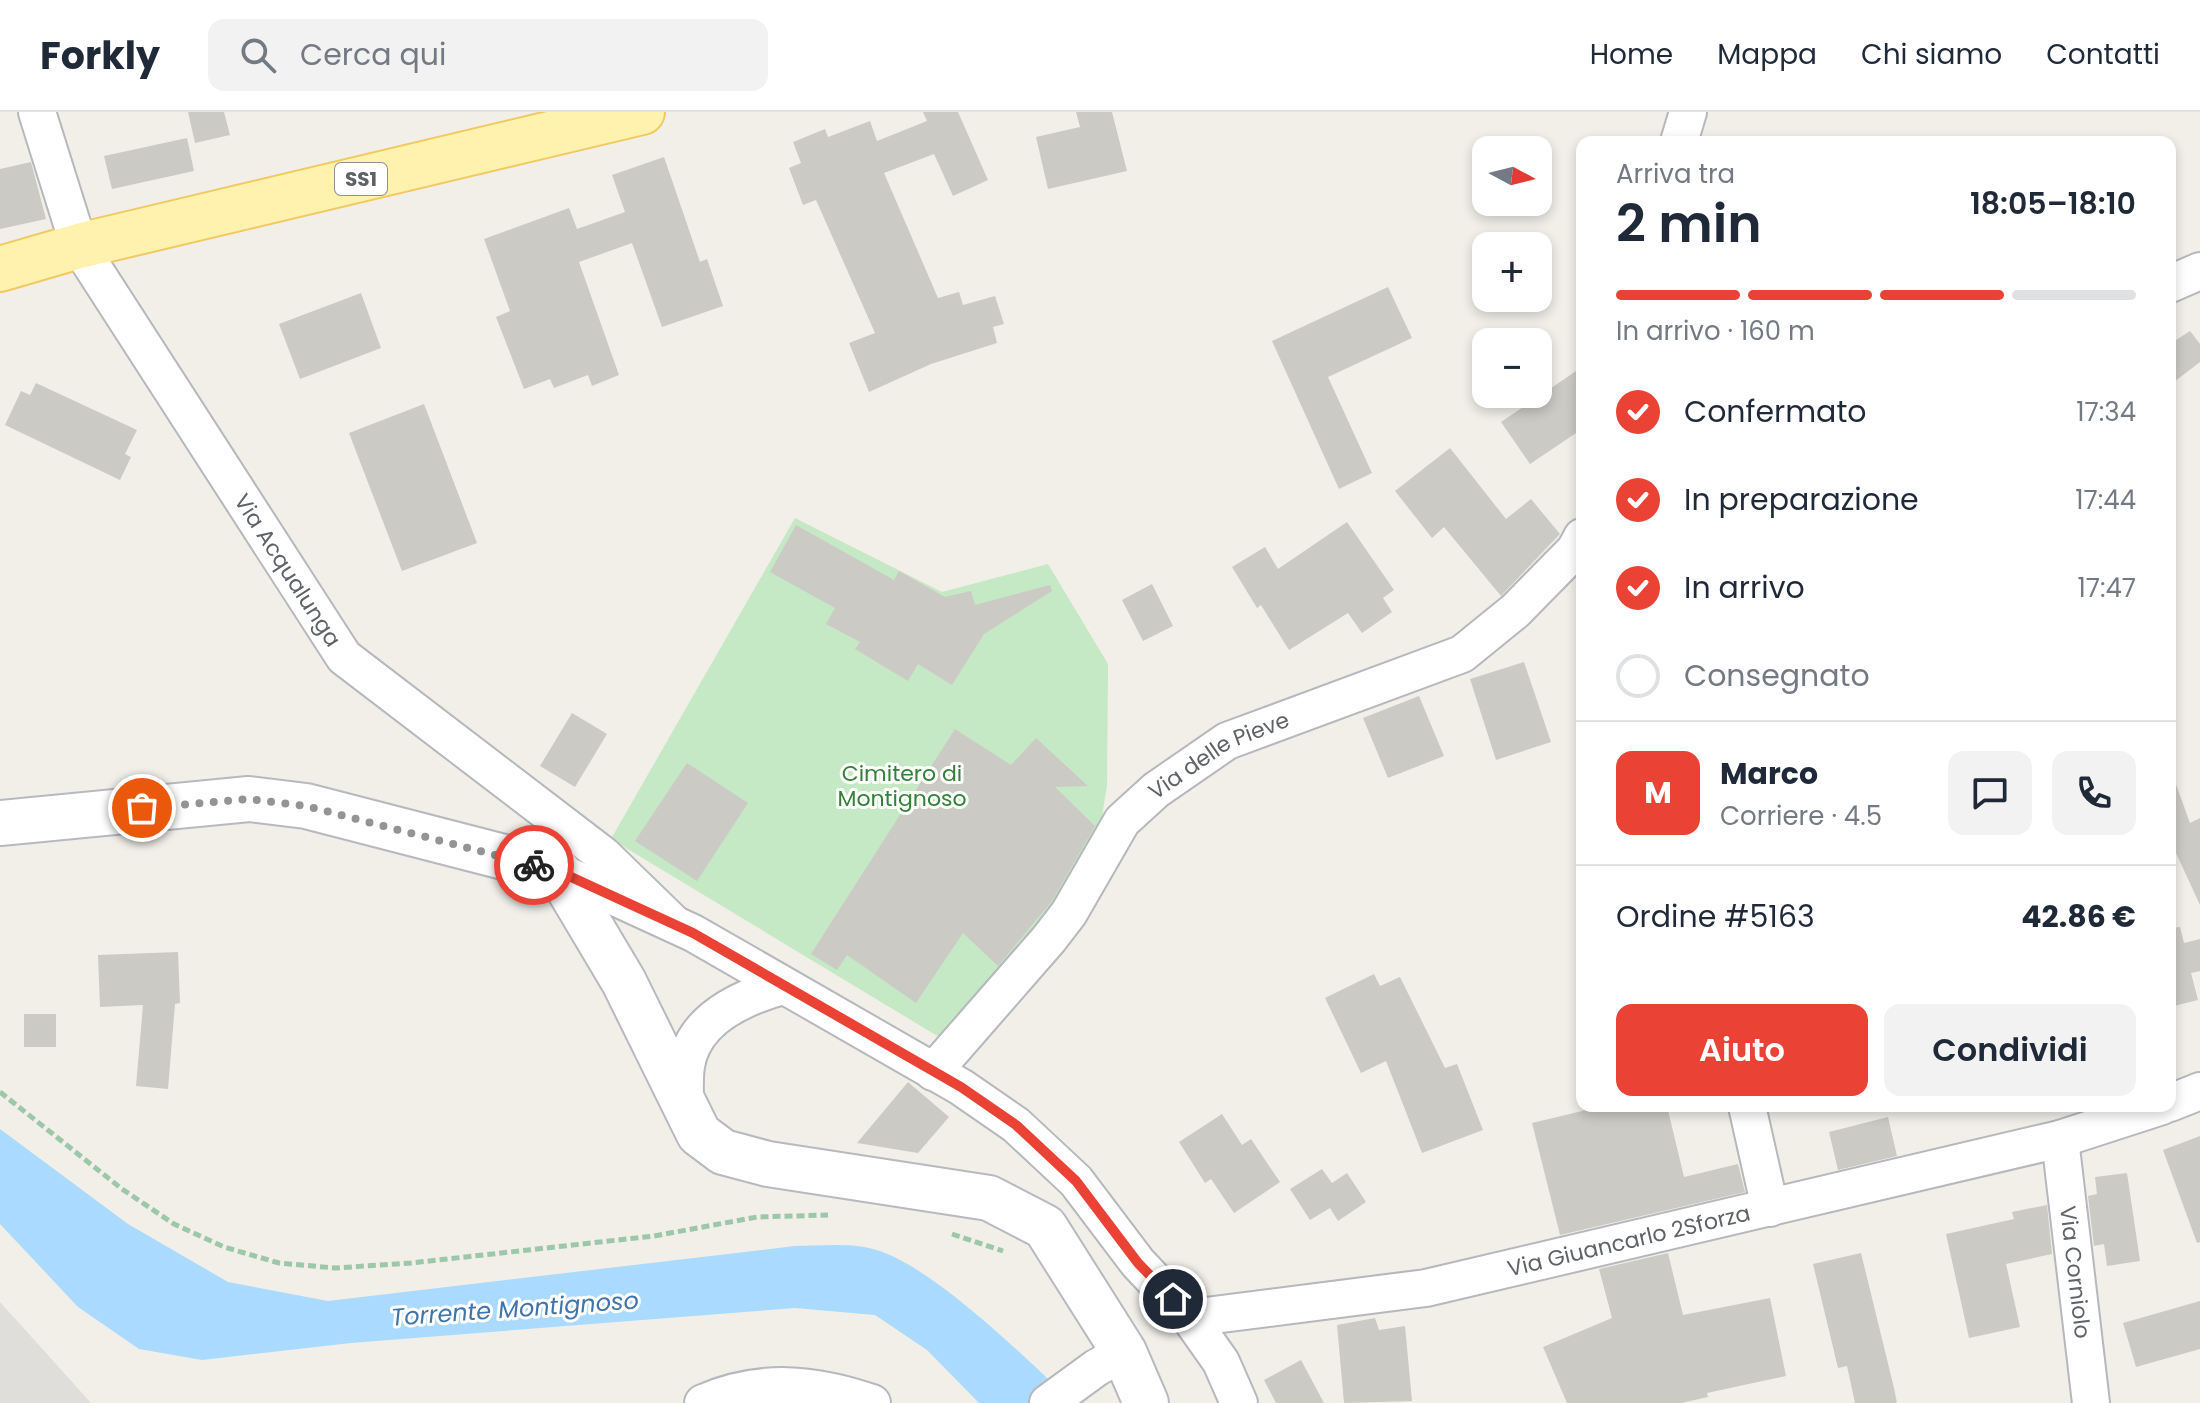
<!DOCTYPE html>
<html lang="it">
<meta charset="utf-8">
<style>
:root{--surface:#fff;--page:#f2f2f3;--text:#1f2937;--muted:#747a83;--line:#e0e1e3;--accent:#ea4335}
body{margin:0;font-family:Poppins,sans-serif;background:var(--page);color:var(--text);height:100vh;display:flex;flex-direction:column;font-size:30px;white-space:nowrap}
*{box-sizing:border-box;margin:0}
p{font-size:26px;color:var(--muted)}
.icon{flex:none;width:44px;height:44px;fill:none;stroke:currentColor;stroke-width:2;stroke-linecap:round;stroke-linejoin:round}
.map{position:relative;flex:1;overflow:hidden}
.panel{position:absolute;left:1576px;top:24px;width:600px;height:976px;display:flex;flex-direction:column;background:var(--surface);border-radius:16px;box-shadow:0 4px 12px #0003}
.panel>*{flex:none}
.needle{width:52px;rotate:97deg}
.tools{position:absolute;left:1472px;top:24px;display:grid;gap:16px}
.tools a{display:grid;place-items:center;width:80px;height:80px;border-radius:16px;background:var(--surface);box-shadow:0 4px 12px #0003;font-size:40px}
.pin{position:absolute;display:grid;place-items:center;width:68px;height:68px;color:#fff;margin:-34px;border:4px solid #fff;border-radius:50%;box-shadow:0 2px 8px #0007}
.courier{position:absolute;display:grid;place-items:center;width:80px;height:80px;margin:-40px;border:6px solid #ea4335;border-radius:50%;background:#fff;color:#222;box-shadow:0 2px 10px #0007}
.overview em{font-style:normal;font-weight:600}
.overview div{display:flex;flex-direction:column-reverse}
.overview{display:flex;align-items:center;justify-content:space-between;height:136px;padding:0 40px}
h1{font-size:52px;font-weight:600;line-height:60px}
.bar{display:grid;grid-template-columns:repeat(4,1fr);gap:12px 8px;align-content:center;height:96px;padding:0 40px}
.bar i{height:10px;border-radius:6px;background:var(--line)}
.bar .on{background:var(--accent)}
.bar p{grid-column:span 4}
.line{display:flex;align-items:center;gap:20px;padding:0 40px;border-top:2px solid var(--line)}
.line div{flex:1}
.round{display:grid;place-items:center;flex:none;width:84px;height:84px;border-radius:16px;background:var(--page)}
ol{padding:0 40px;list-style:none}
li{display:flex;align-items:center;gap:24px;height:88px}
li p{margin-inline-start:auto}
li .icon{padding:8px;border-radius:50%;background:var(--accent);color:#fff;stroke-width:4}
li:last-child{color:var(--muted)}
li i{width:44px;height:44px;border:4px solid var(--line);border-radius:50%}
.primary-button{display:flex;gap:16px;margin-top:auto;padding:16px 40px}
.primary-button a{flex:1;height:92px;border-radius:16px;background:var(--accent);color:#fff;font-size:32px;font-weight:600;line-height:92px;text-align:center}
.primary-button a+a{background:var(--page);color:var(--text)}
header{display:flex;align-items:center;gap:48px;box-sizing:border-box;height:112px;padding:0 40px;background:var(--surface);border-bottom:2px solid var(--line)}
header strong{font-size:38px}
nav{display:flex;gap:44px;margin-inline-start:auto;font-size:28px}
.search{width:560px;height:72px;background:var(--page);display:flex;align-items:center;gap:20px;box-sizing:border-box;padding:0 28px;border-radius:16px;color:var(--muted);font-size:30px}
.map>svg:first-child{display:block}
.industrial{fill:#e0deda}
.green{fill:#c5e8c5}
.water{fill:#aadaff}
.building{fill:#cccac5}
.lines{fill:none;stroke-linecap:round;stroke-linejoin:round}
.street-casing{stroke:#b5b8bc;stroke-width:40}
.secondary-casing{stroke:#b6babf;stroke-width:48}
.primary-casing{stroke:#f2c960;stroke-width:48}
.path{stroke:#9cc7a9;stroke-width:5;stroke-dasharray:8 4;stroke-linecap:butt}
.street{stroke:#fff;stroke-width:36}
.secondary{stroke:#fff;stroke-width:44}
.primary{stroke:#fff2af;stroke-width:44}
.done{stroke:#929495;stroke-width:8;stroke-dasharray:0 14.4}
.route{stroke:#ea4335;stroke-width:10}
.labels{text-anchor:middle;stroke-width:6;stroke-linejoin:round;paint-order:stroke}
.shield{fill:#fff;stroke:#8f9295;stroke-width:2}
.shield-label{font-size:20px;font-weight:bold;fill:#5f6368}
.street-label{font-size:22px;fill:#5f6368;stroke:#fff}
.park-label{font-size:22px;fill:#348238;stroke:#fff}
.water-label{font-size:24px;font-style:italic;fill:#4174aa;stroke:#fff}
</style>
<header>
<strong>Forkly</strong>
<div class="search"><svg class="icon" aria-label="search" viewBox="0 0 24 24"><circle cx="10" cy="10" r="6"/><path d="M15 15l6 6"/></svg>Cerca qui</div>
<nav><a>Home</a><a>Mappa</a><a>Chi siamo</a><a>Contatti</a></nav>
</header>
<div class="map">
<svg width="2200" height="1291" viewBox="0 0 2200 1291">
<rect width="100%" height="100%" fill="#f1efe8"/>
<path class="industrial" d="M0,1190L91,1291H0Z"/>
<path class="green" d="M795,406L942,480L1048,452L1108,552L1107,673L1100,717L1051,816L944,928L611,727Z"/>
<path class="water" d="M0,1017L128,1112L228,1170L328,1189L795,1134C818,1134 846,1131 869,1136C928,1148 1028,1249 1074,1291H979L927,1238L875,1203L795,1196L351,1231L202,1248L139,1237L78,1195L0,1112Z"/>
<g class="building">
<path d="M188,0H224L230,23L195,31Z"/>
<path d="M923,0H958L988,68L953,84L934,42L884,61L938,186L959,180L963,193L995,184L1004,212L993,215L997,231L931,252L869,280L849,231L875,221L816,88L803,93L789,56L801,51L793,30L825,17L828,25L870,9L877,29L927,9Z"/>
<path d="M1076,0H1112L1127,59L1048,77L1036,25L1080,15Z"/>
<path d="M187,26L194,59L112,77L104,44Z"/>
<path d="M664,45L700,150L707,147L723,194L662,215L632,131L579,150L619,263L592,274L588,263L554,276L550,267L524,277L496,205L510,199L484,127L569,96L577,117L625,100L612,63Z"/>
<path d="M31,50L46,107L0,117V57Z"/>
<path d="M1388,175L1412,226L1328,265L1372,361L1339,377L1272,229Z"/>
<path d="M361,181L381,236L300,267L279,212Z"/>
<path d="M2190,219L2200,232V250L2170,273V232Z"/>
<path d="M1582,255V317L1530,352L1501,310Z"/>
<path d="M36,271L137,318L125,342L131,345L120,368L5,313L21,279L30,283Z"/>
<path d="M424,292L477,431L402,459L349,321Z"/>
<path d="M1450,336L1506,407L1531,387L1560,422L1501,484L1444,415L1432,426L1395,379Z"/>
<path d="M1347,410L1394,478L1383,486L1392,500L1362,521L1348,501L1289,538L1261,493L1257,496L1232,455L1265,435L1278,457Z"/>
<path d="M796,413L894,468L899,459L945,485L971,479L975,493L1050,473L1052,479L984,522L952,573L918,552L908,569L855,537L860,530L826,512L835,496L770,460Z"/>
<path d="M1152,472L1173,514L1143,529L1122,488Z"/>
<path d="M1524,550L1551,630L1496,648L1470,567Z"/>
<path d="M1419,584L1444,644L1388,666L1363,606Z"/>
<path d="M572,601L607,622L575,675L540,654Z"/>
<path d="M955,617L1011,653L1036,626L1088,674L1055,675L1095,714L1052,789L998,854L963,821L916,891L847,843L837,858L811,842Z"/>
<path d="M687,651L748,691L697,769L635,729Z"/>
<path d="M2173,664L2190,711L2200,706V793L2170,728V665Z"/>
<path d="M2180,815L2184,831L2200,827V859L2191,861L2198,888L2170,895V816Z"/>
<path d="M178,840L180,891L175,892L168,977L136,974L143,893L100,895L98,843Z"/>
<path d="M1374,862L1380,874L1400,865L1445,956L1457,952L1483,1018L1422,1041L1386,949L1361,961L1325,886Z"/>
<rect x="24" y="902" width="32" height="33"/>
<path d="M908,970L949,1005L918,1041L857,1031Z"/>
<path d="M1603,994H1667L1684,1065L1738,1052L1745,1080L1560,1123L1532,1011Z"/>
<path d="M1222,1002L1242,1033L1251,1027L1280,1070L1234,1101L1211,1067L1205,1071L1179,1030Z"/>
<path d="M1888,1005L1897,1044L1838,1058L1829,1020Z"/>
<path d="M2200,1024V1130L2197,1131L2163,1038Z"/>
<path d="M1322,1057L1332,1071L1347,1061L1366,1090L1338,1109L1330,1096L1310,1108L1290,1077Z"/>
<path d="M2127,1061L2140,1149L2107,1154L2104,1132L2094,1134L2088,1084L2097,1082L2095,1065Z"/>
<path d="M2047,1093L2052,1142L2006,1152L2020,1215L1969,1226L1946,1122L2014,1107L2012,1100Z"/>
<path d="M1668,1141L1683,1203L1770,1186L1786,1264L1707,1281L1708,1285L1681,1291H1567L1543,1235L1612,1206L1599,1157Z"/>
<path d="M1861,1141L1894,1276L1897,1291H1855L1847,1254L1838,1256L1813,1152Z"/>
<path d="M2200,1189V1237L2136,1255L2123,1211Z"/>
<path d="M1375,1206L1379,1218L1405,1214L1412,1289L1344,1291L1337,1213Z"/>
<path d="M1301,1248L1324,1291H1276L1264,1268Z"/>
</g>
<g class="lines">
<g class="street-casing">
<g id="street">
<path id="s1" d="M37,0L79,134L344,545L603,743L674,812"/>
<path d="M1679,30L1688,0"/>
<path d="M2170,172L2200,159"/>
<path d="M558,759L693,821L961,975L1016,1013L1076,1069L1138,1151L1190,1206L1221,1250L1239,1291"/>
<path id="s2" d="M933,960L1049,827L1069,801L1122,709L1156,678L1227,629L1462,542L1515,499L1575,438L1582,425"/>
<path d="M2170,991L2200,979"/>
<path d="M1747,994L1770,1096"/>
<path d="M685,999C685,984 684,968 686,954C693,907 743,885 783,874"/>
<path id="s3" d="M2060,1027L2091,1291"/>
<path id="s4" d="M1190,1206L1426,1176L2060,1027L2162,994"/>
<path d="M703,1291C760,1266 814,1271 872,1291"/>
<path d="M1048,1291L1096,1256L1124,1240"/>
</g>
</g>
<g class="secondary-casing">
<path id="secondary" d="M0,711L249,687L306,694L558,759L624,870L699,1022L723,1040L768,1052L989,1086L1045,1115L1124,1240L1146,1291"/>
</g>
<g class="primary-casing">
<path id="primary" d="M0,157L79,134L642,0"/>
</g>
<g class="path">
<path d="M0,980L122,1077L174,1112L224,1135L279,1151L335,1156L411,1151L654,1124L757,1105L828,1103"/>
<path d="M952,1122L1003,1139"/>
</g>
<use href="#street" class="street"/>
<use href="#secondary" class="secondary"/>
<use href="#primary" class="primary"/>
</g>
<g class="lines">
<path class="done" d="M142,696L249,687L306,694L534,753"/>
<path class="route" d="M534,753L558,759L693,821L961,975L1016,1013L1076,1069L1138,1151L1173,1187"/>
</g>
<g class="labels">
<rect class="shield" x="335" y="51" width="52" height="32" rx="6"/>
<g class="shield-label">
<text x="361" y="74">SS1</text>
</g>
<g class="street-label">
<text dy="8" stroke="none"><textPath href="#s1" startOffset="526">Via Acqualunga</textPath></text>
<text dy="8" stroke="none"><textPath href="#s2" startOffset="434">Via delle Pieve</textPath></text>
<text dy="8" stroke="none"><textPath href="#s4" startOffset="446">Via Giuancarlo 2Sforza</textPath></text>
<text dy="8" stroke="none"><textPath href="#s3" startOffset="134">Via Corniolo</textPath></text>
</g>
<g class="park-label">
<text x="902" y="669">Cimitero di<tspan x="902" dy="25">Montignoso</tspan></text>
</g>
<g class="water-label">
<text transform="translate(515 1197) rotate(-4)" y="8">Torrente Montignoso</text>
</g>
</g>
</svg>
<div class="tools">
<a><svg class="needle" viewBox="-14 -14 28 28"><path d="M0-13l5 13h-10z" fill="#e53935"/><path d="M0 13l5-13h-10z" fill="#747a83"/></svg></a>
<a>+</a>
<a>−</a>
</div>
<div class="pin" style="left:142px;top:696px;background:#ea580c"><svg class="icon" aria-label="bag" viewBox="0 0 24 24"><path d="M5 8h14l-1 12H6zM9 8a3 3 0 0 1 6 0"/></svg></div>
<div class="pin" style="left:1173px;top:1187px;background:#1f2937"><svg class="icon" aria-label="home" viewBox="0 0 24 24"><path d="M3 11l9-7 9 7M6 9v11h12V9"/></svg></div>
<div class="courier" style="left:534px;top:753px"><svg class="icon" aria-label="bike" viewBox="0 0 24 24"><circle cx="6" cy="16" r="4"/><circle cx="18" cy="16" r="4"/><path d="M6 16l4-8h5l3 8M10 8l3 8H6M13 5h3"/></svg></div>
<section class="panel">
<div class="overview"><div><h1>2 min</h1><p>Arriva tra</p></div><em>18:05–18:10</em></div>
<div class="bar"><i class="on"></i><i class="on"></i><i class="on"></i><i></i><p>In arrivo · 160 m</p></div>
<ol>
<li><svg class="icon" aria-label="check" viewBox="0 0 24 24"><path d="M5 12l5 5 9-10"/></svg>Confermato<p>17:34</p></li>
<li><svg class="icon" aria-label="check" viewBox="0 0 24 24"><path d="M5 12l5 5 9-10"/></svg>In preparazione<p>17:44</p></li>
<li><svg class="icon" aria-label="check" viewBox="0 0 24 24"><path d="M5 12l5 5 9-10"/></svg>In arrivo<p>17:47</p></li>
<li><i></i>Consegnato</li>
</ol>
<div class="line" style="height:144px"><b class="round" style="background:var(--accent);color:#fff">M</b><div><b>Marco</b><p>Corriere · 4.5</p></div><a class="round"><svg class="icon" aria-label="chat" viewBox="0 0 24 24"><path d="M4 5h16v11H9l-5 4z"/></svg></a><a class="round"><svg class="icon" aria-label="phone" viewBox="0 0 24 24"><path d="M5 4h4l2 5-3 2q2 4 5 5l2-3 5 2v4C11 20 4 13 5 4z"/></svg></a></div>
<div class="line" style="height:104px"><div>Ordine #5163</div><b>42.86 €</b></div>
<div class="primary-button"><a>Aiuto</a><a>Condividi</a></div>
</section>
</div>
